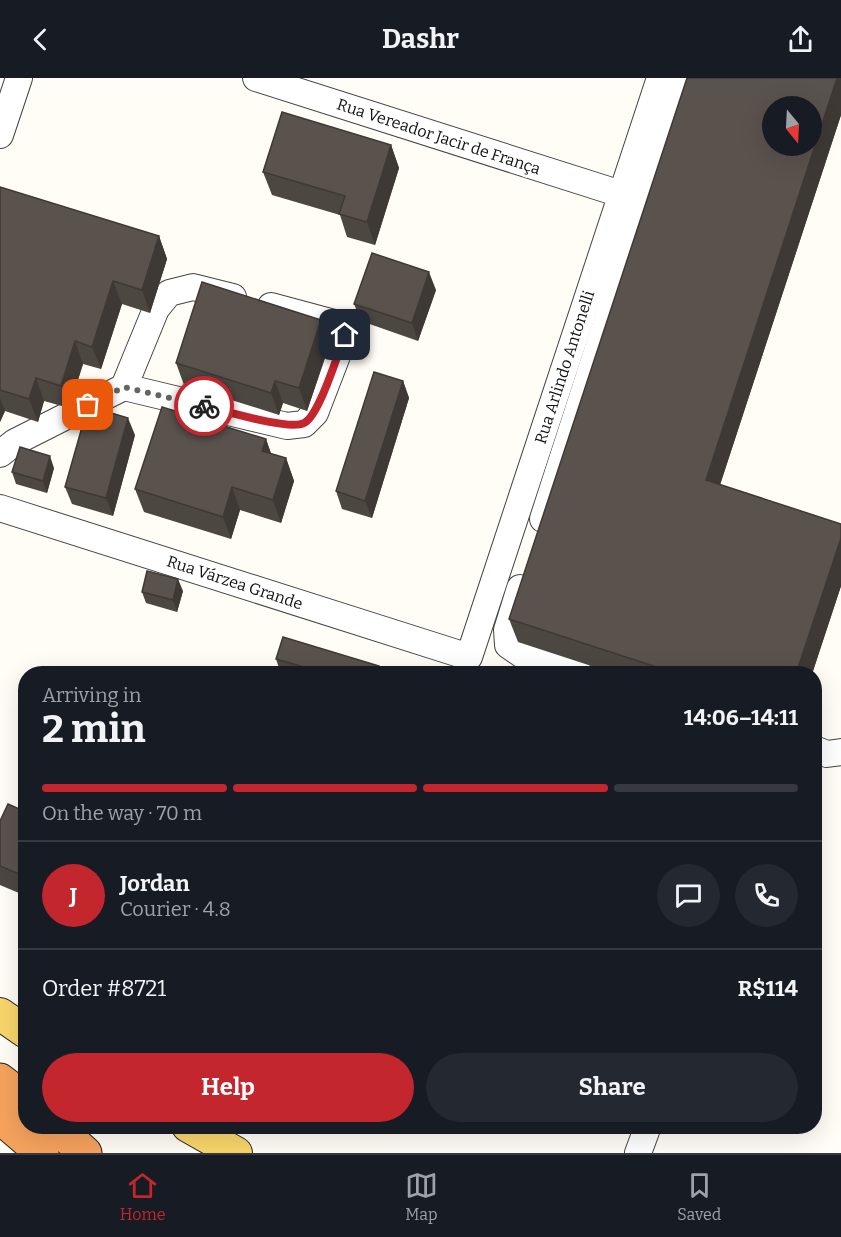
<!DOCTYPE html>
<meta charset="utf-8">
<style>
:root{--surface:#171b24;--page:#242831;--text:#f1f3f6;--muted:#9ea1a6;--line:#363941;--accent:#c4262e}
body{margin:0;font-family:Bitter,serif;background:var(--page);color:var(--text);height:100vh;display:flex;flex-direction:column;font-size:22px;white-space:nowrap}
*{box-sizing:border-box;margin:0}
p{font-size:20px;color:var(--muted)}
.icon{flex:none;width:33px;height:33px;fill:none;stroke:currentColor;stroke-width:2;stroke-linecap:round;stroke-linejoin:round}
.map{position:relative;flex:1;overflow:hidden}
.side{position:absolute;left:18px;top:588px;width:804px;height:468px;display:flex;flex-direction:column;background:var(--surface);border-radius:24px;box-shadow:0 6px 24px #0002}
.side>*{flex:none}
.needle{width:39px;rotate:162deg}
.controls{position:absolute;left:762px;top:18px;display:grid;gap:12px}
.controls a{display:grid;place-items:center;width:60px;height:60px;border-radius:50%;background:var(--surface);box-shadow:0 6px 24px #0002;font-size:30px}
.pin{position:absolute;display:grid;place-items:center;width:51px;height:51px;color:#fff;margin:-26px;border-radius:12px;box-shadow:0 3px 9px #0006}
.courier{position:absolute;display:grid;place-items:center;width:60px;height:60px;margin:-30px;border:4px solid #c4262e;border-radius:50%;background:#fff;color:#222;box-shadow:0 2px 8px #0007}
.overview em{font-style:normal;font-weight:700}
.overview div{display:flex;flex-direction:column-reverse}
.overview{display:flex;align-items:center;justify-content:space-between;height:102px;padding:0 24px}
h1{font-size:39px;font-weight:700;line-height:45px}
.bar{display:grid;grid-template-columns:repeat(4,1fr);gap:9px 6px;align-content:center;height:72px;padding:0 24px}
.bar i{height:8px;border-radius:4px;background:var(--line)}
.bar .current{background:var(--accent)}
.bar p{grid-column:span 4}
.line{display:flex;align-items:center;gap:15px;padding:0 24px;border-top:2px solid var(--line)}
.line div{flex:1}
.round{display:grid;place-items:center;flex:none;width:63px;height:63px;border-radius:32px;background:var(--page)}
.cta{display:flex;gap:12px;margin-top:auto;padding:12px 24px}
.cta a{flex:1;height:69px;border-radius:36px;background:var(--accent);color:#fff;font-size:24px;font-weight:700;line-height:69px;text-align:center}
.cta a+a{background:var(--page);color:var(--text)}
header{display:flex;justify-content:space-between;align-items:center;height:78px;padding:0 24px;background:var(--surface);font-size:27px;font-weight:700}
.menu{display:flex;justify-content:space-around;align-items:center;height:84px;border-top:2px solid var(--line);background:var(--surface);font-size:16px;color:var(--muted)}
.menu a{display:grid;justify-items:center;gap:3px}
.menu .current{color:var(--accent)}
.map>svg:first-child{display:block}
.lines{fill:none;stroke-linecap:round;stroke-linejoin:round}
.minor-casing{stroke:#444;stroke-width:28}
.major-casing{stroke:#222;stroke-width:34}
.highway-casing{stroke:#222;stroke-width:35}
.minor{stroke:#fff;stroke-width:26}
.major{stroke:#f9d66b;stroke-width:32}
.highway{stroke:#f5a25d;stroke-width:33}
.wall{fill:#4d4742}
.shaded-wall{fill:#3f3936}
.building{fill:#5a524d;stroke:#3f3936;stroke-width:1.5;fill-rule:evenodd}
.done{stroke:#646461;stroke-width:6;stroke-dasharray:0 10.8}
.route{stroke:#c4262e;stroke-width:8}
.labels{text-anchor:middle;stroke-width:6;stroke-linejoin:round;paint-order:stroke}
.street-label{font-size:16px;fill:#111;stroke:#fff}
</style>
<header><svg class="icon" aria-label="back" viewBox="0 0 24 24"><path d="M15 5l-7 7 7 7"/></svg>Dashr<svg class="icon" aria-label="share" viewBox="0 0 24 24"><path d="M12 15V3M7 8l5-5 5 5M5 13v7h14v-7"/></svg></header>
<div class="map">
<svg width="841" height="1075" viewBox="0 0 841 1075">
<rect width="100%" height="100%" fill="#fffdf5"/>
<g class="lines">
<g class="minor-casing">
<g id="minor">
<path d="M256,0L621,116"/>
<path d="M0,57L19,0"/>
<path d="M124,309L156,231L169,215L193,209L233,219"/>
<path d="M0,376L15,364L124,309L287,348L304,346L315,335L345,257L338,246L271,228"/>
<path d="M0,430L469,579L660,0"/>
<path d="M543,441L685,0"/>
<path d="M520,510L507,552L508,567L521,576L580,596"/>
<path d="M814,671L827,676L841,674"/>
<path d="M638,1075L648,1048"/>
</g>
</g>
<g class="major-casing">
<g id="major">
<path d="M0,936L26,954"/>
<path d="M188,1048L236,1075"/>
</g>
</g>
<g class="highway-casing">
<g id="highway">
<path d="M0,1002L26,1022"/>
<path d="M0,1039L42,1075"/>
<path d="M55,1048L85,1075"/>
</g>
</g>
<use href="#minor" class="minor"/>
<use href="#major" class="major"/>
<use href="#highway" class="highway"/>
</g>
<g class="wall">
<path d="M841,0V37L720,407L841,446V508L812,596H616L518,564L509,541Z"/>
<path d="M391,67L399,90L375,167L347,159L340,137L272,117L263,94Z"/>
<path d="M0,109L159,158L167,181L150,235L122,226L101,291L83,286L69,330L44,323L38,344L5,333L0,344Z"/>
<path d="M436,212L418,263L361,243L354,226Z"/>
<path d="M321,242L330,265L307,333L283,325L279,337L184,307L176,285Z"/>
<path d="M403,303L409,320L372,440L342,431L336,413Z"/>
<path d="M135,357L113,438L72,426L65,409Z"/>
<path d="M266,361L271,376L286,380L294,403L281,445L240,432L231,461L144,434L135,411Z"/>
<path d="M54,390L47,415L16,406L12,394Z"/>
<path d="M183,513L177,534L146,525L142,514Z"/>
<path d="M276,581L382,596H281Z"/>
<path d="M26,734V818L0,807V743Z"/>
</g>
<g class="shaded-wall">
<path d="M837,0H841V37L714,425L706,402Z"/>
<path d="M391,67L399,90L375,167L367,144Z"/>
<path d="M159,158L167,181L150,235L142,212Z"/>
<path d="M429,194L436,212L418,263L412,245Z"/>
<path d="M113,203L122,226L101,291L92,269Z"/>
<path d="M321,242L330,265L307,333L299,310Z"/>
<path d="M75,263L83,286L69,330L61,308Z"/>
<path d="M36,300L44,323L38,344L29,321Z"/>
<path d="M275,303L283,325L279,337L271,315Z"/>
<path d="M403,303L409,320L372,440L365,423Z"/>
<path d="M0,320L5,333L0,344Z"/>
<path d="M128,340L135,357L113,438L106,420Z"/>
<path d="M266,361L274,384L262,373Z"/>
<path d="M50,378L54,390L47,415L43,403Z"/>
<path d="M286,380L294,403L281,445L273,422Z"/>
<path d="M232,409L240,432L231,461L223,439Z"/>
<path d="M841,460V508L812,596H796Z"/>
<path d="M178,501L183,513L177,534L173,522Z"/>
<path d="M379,588L382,596H377Z"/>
</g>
<g class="building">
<path d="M687,0H837L706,402L841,446V460L796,596H678L509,541ZM772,28H812V68H772Z"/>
<path d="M282,34L391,67L367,144L339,136L345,118L263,94Z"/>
<path d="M0,109L159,158L142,212L113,203L92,269L75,263L61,308L36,300L29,321L0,312Z"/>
<path d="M372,175L429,194L412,245L354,226Z"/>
<path d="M202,204L321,242L299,310L275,303L271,315L176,285Z"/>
<path d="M374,294L403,303L365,423L336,413Z"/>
<path d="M88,328L128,340L106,420L65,409Z"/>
<path d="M162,329L266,361L262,373L286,380L273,422L232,409L223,439L135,411Z"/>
<path d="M20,369L50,378L43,403L12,394Z"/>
<path d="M147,493L178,501L173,522L142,514Z"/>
<path d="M283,559L379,588L377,596H313L314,592L276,581Z"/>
<path d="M8,726L26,734V799L0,788V743Z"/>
</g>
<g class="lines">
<path class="done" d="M88,327L124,309L204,328"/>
<path class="route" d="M204,328C222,332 289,353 304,345C319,338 338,275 345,257"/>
</g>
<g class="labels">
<g class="street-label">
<text transform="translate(439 58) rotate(18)" y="6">Rua Vereador Jacir de França</text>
<text transform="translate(564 289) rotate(-72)" y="6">Rua Arlindo Antonelli</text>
<text transform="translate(235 504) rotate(18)" y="6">Rua Várzea Grande</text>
</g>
</g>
</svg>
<div class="controls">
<a><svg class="needle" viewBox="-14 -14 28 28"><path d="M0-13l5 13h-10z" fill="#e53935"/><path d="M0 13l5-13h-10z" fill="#9ea1a6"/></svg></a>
</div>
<div class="pin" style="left:88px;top:327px;background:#ea580c"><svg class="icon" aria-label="bag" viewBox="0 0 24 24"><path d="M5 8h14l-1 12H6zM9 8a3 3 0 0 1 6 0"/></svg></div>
<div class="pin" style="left:345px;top:257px;background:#1f2937"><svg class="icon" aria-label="home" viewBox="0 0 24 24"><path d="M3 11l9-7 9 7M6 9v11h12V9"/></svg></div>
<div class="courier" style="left:204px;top:328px"><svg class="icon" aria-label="bike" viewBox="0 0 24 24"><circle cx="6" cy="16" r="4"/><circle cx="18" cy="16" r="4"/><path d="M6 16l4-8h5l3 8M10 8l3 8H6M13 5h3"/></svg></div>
<section class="side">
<div class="overview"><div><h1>2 min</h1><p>Arriving in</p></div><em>14:06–14:11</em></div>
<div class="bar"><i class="current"></i><i class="current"></i><i class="current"></i><i></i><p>On the way · 70 m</p></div>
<div class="line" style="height:108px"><b class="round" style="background:var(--accent);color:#fff">J</b><div><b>Jordan</b><p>Courier · 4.8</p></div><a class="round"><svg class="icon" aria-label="chat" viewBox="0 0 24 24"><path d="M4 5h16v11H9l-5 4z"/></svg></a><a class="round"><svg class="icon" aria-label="phone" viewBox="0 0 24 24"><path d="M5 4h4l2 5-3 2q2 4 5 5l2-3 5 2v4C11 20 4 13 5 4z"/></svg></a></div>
<div class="line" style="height:78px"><div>Order #8721</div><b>R$114</b></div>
<div class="cta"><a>Help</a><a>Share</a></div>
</section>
</div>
<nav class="menu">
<a class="current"><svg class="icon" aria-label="home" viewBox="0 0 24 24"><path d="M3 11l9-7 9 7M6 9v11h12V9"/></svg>Home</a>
<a><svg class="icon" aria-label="map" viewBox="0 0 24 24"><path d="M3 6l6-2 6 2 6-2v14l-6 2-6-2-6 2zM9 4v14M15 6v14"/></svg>Map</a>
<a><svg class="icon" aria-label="saved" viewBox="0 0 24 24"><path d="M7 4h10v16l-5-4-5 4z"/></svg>Saved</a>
</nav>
